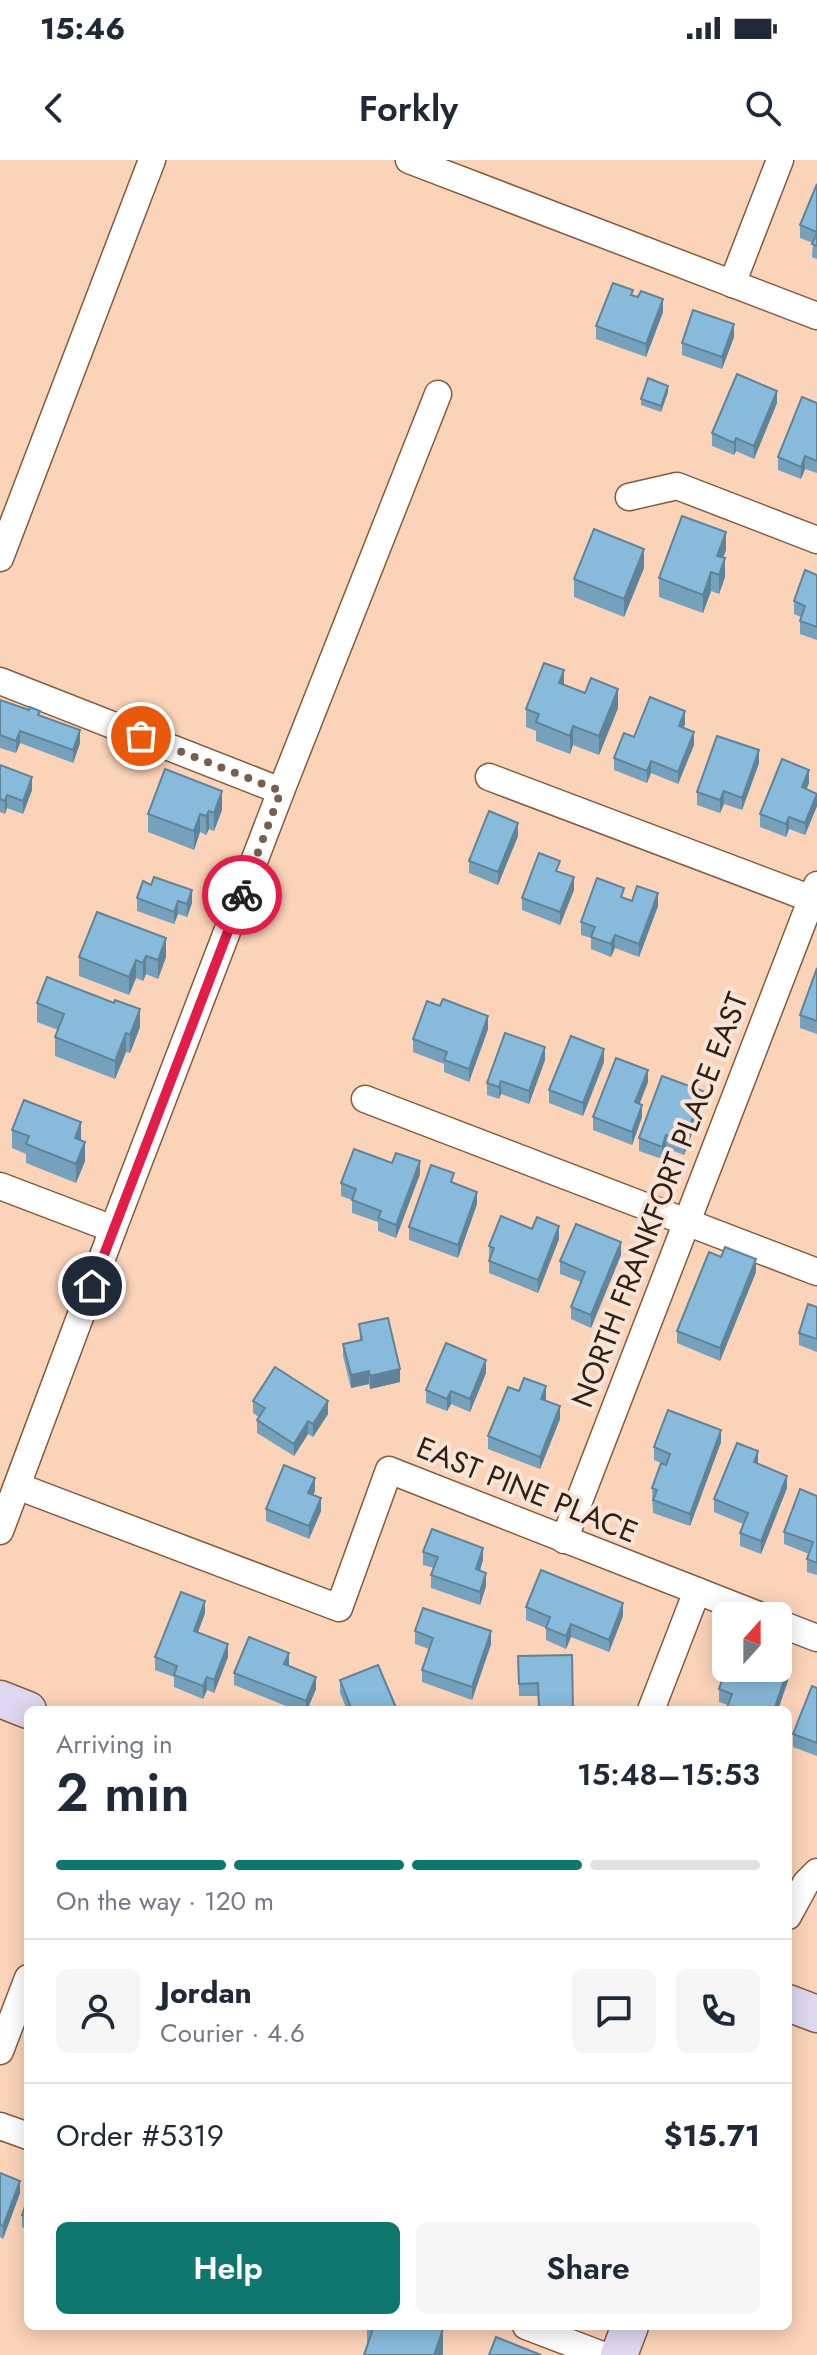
<!DOCTYPE html>
<meta charset="utf-8">
<style>
:root{--surface:#fff;--page:#f6f6f7;--text:#1f2937;--muted:#747a83;--line:#e0e1e3;--accent:#0f766e}
body{margin:0;font-family:Jost,sans-serif;background:var(--page);color:var(--text);height:100vh;display:flex;flex-direction:column;font-size:30px;white-space:nowrap}
*{box-sizing:border-box;margin:0}
p{font-size:26px;color:var(--muted)}
.icon{flex:none;width:44px;height:44px;fill:none;stroke:currentColor;stroke-width:2;stroke-linecap:round;stroke-linejoin:round}
.map{position:relative;flex:1;overflow:hidden}
.panel{position:absolute;left:24px;top:1546px;width:768px;height:624px;display:flex;flex-direction:column;background:var(--surface);border-radius:12px;box-shadow:0 4px 20px #0003}
.panel>*{flex:none}
.needle{width:52px;rotate:21deg}
.tools{position:absolute;left:712px;top:1442px;display:grid;gap:16px}
.tools a{display:grid;place-items:center;width:80px;height:80px;border-radius:12px;background:var(--surface);box-shadow:0 4px 20px #0003;font-size:40px}
.pin{position:absolute;display:grid;place-items:center;width:68px;height:68px;color:#fff;margin:-34px;border:4px solid #fff;border-radius:50%;box-shadow:0 2px 8px #0007}
.courier{position:absolute;display:grid;place-items:center;width:80px;height:80px;margin:-40px;border:6px solid #e11d48;border-radius:50%;background:#fff;color:#222;box-shadow:0 2px 10px #0007}
.headline em{font-style:normal;font-weight:600}
.headline div{display:flex;flex-direction:column-reverse}
.headline{display:flex;align-items:center;justify-content:space-between;height:136px;padding:0 32px}
h1{font-size:52px;font-weight:600;line-height:60px}
.bar{display:grid;grid-template-columns:repeat(4,1fr);gap:12px 8px;align-content:center;height:96px;padding:0 32px}
.bar i{height:10px;border-radius:6px;background:var(--line)}
.bar .on{background:var(--accent)}
.bar p{grid-column:span 4}
.line{display:flex;align-items:center;gap:20px;padding:0 32px;border-top:2px solid var(--line)}
.line div{flex:1}
.round{display:grid;place-items:center;flex:none;width:84px;height:84px;border-radius:12px;background:var(--page)}
.cta{display:flex;gap:16px;margin-top:auto;padding:16px 32px}
.cta a{flex:1;height:92px;border-radius:12px;background:var(--accent);color:#fff;font-size:32px;font-weight:600;line-height:92px;text-align:center}
.cta a+a{background:var(--page);color:var(--text)}
.status{display:flex;justify-content:space-between;align-items:center;height:56px;padding:0 40px;background:var(--surface);direction:ltr}
.status svg{height:22px;fill:currentColor}
header{display:flex;justify-content:space-between;align-items:center;height:104px;padding:0 32px;background:var(--surface);font-size:36px;font-weight:600}
.map>svg:first-child{display:block}
.lines{fill:none;stroke-linecap:round;stroke-linejoin:round}
.street-casing{stroke:#855b3c;stroke-width:29}
.secondary-casing{stroke:#855b3c;stroke-width:39}
.street{stroke:#fff;stroke-width:26}
.secondary{stroke:#ded7ef;stroke-width:36}
.wall{fill:#75a1bc}
.shaded-wall{fill:#5f8399}
.building{fill:#88bbdb;stroke:#5f8399;stroke-width:2}
.done{stroke:#785e4d;stroke-width:8;stroke-dasharray:0 14.4}
.route{stroke:#e11d48;stroke-width:10}
.labels{text-anchor:middle;stroke-width:8;stroke-linejoin:round;paint-order:stroke}
.street-label{font-size:30px;fill:#311f13;stroke:#f9e5d8}
</style>
<div class="status"><b>15:46</b><svg viewBox="0 0 49 12"><path d="M0 12V9h3v3zM5 12V6h3v6zM10 12V3h3v9zM15 12V0h3v12zM26 1h20v11H26zM47 4h2v5h-2z"/></svg></div>
<header><svg class="icon" aria-label="back" viewBox="0 0 24 24"><path d="M15 5l-7 7 7 7"/></svg>Forkly<svg class="icon" aria-label="search" viewBox="0 0 24 24"><circle cx="10" cy="10" r="6"/><path d="M15 15l6 6"/></svg></header>
<div class="map">
<svg width="817" height="2195" viewBox="0 0 817 2195">
<rect width="100%" height="100%" fill="#fbd3b9"/>
<g class="lines">
<g class="street-casing">
<g id="street">
<path d="M409,0L817,156"/>
<path d="M732,124L780,0"/>
<path d="M629,337L677,326L817,380"/>
<path d="M0,398L152,0"/>
<path d="M0,521L281,631"/>
<path d="M489,617L817,741"/>
<path d="M365,939L817,1112"/>
<path d="M0,1026L113,1069"/>
<path d="M17,1326L339,1448L389,1310L761,1456"/>
<path d="M0,1371L113,1069L281,631L438,234"/>
<path d="M564,1380L817,725"/>
<path d="M778,1463L817,1478"/>
<path d="M651,1550L697,1431"/>
<path d="M788,1756L806,1723L817,1712"/>
<path d="M0,1891L28,1818"/>
<path d="M0,1966L28,1976"/>
<path d="M526,2166L602,2195"/>
</g>
</g>
<g class="secondary-casing">
<g id="secondary">
<path d="M0,1539L28,1550"/>
<path d="M788,1843L817,1854"/>
<path d="M619,2195L630,2166"/>
</g>
</g>
<use href="#street" class="street"/>
<use href="#secondary" class="secondary"/>
</g>
<g class="wall">
<path d="M817,24V99L812,97L813,83L800,78V65Z"/>
<path d="M633,135L663,152L646,197L596,179V166Z"/>
<path d="M734,177L722,209L682,195V183Z"/>
<path d="M668,232L661,252L641,245V239Z"/>
<path d="M777,243L754,299L736,291L734,295L712,286V273Z"/>
<path d="M817,243V313L805,309L801,319L778,310V297Z"/>
<path d="M726,390L723,398L725,417L719,434L711,431L703,453L659,437V418Z"/>
<path d="M644,408L624,457L574,437V419Z"/>
<path d="M817,415V480L800,474V461L801,457L794,454V441Z"/>
<path d="M564,525L618,548L599,595L573,585L570,594L536,581V571L526,567V549Z"/>
<path d="M0,540L40,556L80,583L73,603L20,583L16,593L0,588Z"/>
<path d="M685,564L683,568L694,585L678,624L651,613L647,623L614,610V598L634,577Z"/>
<path d="M759,603L742,650L724,644L720,653L697,645V632Z"/>
<path d="M0,605L32,630L23,654L7,648L5,654L0,652Z"/>
<path d="M809,623L806,629L817,646L805,675L789,669L786,677L760,667V654Z"/>
<path d="M222,650L214,671L209,669L206,675L200,672L194,690L148,672V654Z"/>
<path d="M518,676L498,725L469,713V701Z"/>
<path d="M560,712L574,730L560,765L522,750V738Z"/>
<path d="M151,725L192,743L187,757L178,754L174,764L137,751V738Z"/>
<path d="M624,738L632,741L658,746L639,797L615,788L611,797L591,789V778L581,775V762Z"/>
<path d="M97,752L166,797L158,819L146,814L143,821L136,818L129,835L79,816V797Z"/>
<path d="M817,808V874L800,868V855Z"/>
<path d="M37,843H114L140,867L130,893L126,892L115,919L55,896V877L58,870L37,862Z"/>
<path d="M488,869L469,922L444,912V904L413,892V879Z"/>
<path d="M545,900L529,944L501,934L499,939L487,935V923Z"/>
<path d="M604,902L583,956L549,943V930Z"/>
<path d="M648,922L640,943L642,957L632,985L593,970V957Z"/>
<path d="M703,944L684,995L666,988L662,999L639,991V978Z"/>
<path d="M12,970L81,981L85,1001L76,1023L26,1003V994L12,988Z"/>
<path d="M420,1014L396,1078L378,1071V1062L352,1053V1040L341,1036V1023Z"/>
<path d="M454,1023L477,1044L458,1098L409,1080V1067Z"/>
<path d="M559,1079L538,1133L489,1113V1086Z"/>
<path d="M621,1095L591,1168L571,1159V1147L581,1122L560,1114V1101Z"/>
<path d="M756,1112L720,1201L677,1183V1171Z"/>
<path d="M817,1147V1192L799,1185V1173Z"/>
<path d="M359,1164L400,1222L370,1229L369,1224L351,1228L343,1196V1184L360,1180Z"/>
<path d="M486,1213L470,1252L451,1244L447,1251L426,1243V1230Z"/>
<path d="M519,1231L546,1239L545,1241L560,1259L540,1309L488,1289V1276Z"/>
<path d="M253,1241L328,1254L313,1277L308,1274L294,1296L257,1273V1260L259,1257L253,1253Z"/>
<path d="M721,1282L690,1366L653,1353L652,1328L666,1305L654,1300V1287Z"/>
<path d="M758,1304L787,1328L761,1394L740,1386V1373L743,1364L714,1352V1339Z"/>
<path d="M315,1331L313,1335L321,1351L309,1379L266,1361V1349Z"/>
<path d="M817,1336V1415L807,1412V1399L809,1394L784,1384V1372Z"/>
<path d="M423,1392L483,1400L480,1411L486,1426L480,1445L431,1428V1415L434,1408L423,1405Z"/>
<path d="M526,1447L623,1456L609,1492L571,1477L566,1489L546,1480V1468L526,1460Z"/>
<path d="M205,1453L198,1472L228,1497L214,1533L207,1530L203,1539L174,1527V1517L155,1510V1497Z"/>
<path d="M415,1471L491,1484L472,1540L422,1522V1510L429,1489L415,1484Z"/>
<path d="M572,1495L538,1536H519L518,1496Z"/>
<path d="M289,1506L316,1529L307,1550H296L234,1525V1513Z"/>
<path d="M340,1520L397,1550H347L340,1533Z"/>
<path d="M788,1521L728,1545L719,1542V1529Z"/>
<path d="M817,1528V1596L793,1587V1574Z"/>
<path d="M0,2013L20,2033L3,2079L0,2077Z"/>
<path d="M28,2038V2070L22,2067V2055Z"/>
<path d="M367,2166H439L443,2195L367,2185Z"/>
</g>
<g class="shaded-wall">
<path d="M663,139V152L646,197V184Z"/>
<path d="M734,164V177L722,209V197Z"/>
<path d="M668,226V232L661,252V246Z"/>
<path d="M777,231V243L754,299V286Z"/>
<path d="M736,278V291L734,295V283Z"/>
<path d="M805,296V309L801,319V307Z"/>
<path d="M726,372V390L717,414V396Z"/>
<path d="M644,389V408L624,457V439Z"/>
<path d="M725,398V417L719,434V415Z"/>
<path d="M711,412V431L703,453V435Z"/>
<path d="M564,510V529L559,523Z"/>
<path d="M618,529V548L599,595V576Z"/>
<path d="M685,551V564L679,579V566Z"/>
<path d="M573,566V585L570,594V576Z"/>
<path d="M80,570V583L73,603V590Z"/>
<path d="M20,571V583L16,593V581Z"/>
<path d="M694,572V585L678,624V612Z"/>
<path d="M759,590V603L742,650V638Z"/>
<path d="M651,601V613L647,623V611Z"/>
<path d="M809,610V623L802,640V627Z"/>
<path d="M32,617V630L23,654V641Z"/>
<path d="M222,631V650L214,671V653Z"/>
<path d="M724,631V644L720,653V640Z"/>
<path d="M817,634V646L805,675V663Z"/>
<path d="M7,635V648L5,654V641Z"/>
<path d="M209,651V669L206,675V656Z"/>
<path d="M200,654V672L194,690V671Z"/>
<path d="M789,657V669L786,677V664Z"/>
<path d="M518,663V676L498,725V712Z"/>
<path d="M574,717V730L560,765V752Z"/>
<path d="M192,730V743L187,757V744Z"/>
<path d="M658,733V746L639,797V784Z"/>
<path d="M178,741V754L174,764V752Z"/>
<path d="M615,775V788L611,797V784Z"/>
<path d="M166,778V797L158,819V800Z"/>
<path d="M146,796V814L143,821V803Z"/>
<path d="M136,800V818L129,835V817Z"/>
<path d="M140,849V867L130,893V875Z"/>
<path d="M488,856V869L469,922V909Z"/>
<path d="M126,873V892L115,919V901Z"/>
<path d="M545,887V900L529,944V931Z"/>
<path d="M604,889V902L583,956V943Z"/>
<path d="M648,910V922L635,954V942Z"/>
<path d="M501,921V934L499,939V927Z"/>
<path d="M703,931V944L684,995V982Z"/>
<path d="M642,945V957L632,985V972Z"/>
<path d="M81,962V981L75,978Z"/>
<path d="M666,975V988L662,999V987Z"/>
<path d="M85,982V1001L76,1023V1004Z"/>
<path d="M420,1001V1014L396,1078V1065Z"/>
<path d="M477,1032V1044L458,1098V1085Z"/>
<path d="M559,1066V1079L538,1133V1120Z"/>
<path d="M621,1082V1095L591,1168V1155Z"/>
<path d="M756,1099V1112L720,1201V1188Z"/>
<path d="M486,1200V1213L470,1252V1239Z"/>
<path d="M400,1209V1222L370,1229V1216Z"/>
<path d="M369,1211V1224L351,1228V1215Z"/>
<path d="M546,1226V1239L541,1252V1239Z"/>
<path d="M451,1231V1244L447,1251V1239Z"/>
<path d="M328,1241V1254L313,1277V1264Z"/>
<path d="M560,1246V1259L540,1309V1297Z"/>
<path d="M308,1261V1274L294,1296V1284Z"/>
<path d="M721,1270V1282L690,1366V1354Z"/>
<path d="M758,1291V1304L754,1302Z"/>
<path d="M787,1316V1328L761,1394V1381Z"/>
<path d="M315,1318V1331L308,1346V1333Z"/>
<path d="M321,1338V1351L309,1379V1366Z"/>
<path d="M483,1388V1400L476,1422V1409Z"/>
<path d="M486,1413V1426L480,1445V1432Z"/>
<path d="M205,1441V1453L194,1483V1471Z"/>
<path d="M623,1443V1456L609,1492V1480Z"/>
<path d="M571,1464V1477L566,1489V1476Z"/>
<path d="M491,1471V1484L472,1540V1527Z"/>
<path d="M228,1484V1497L214,1533V1520Z"/>
<path d="M289,1493V1506L284,1504Z"/>
<path d="M788,1509V1521L778,1550H774Z"/>
<path d="M207,1517V1530L203,1539V1526Z"/>
<path d="M316,1517V1529L307,1550H306V1541Z"/>
<path d="M20,2021V2033L3,2079V2066Z"/>
<path d="M443,2169V2195H434Z"/>
</g>
<g class="building">
<path d="M817,24V72L800,65Z"/>
<path d="M817,73V86L812,84Z"/>
<path d="M613,123L633,130L631,135L638,137L641,131L663,139L646,184L596,166Z"/>
<path d="M693,150L734,164L722,197L682,183Z"/>
<path d="M737,214L777,231L754,286L736,278L734,283L712,273Z"/>
<path d="M648,218L668,226L661,246L641,239Z"/>
<path d="M802,237L817,243V301L805,296L801,307L778,297Z"/>
<path d="M682,356L726,372L717,396L725,398L719,415L711,412L703,435L659,418Z"/>
<path d="M594,369L644,389L624,439L574,419Z"/>
<path d="M805,410L817,415V467L800,461L805,446L794,441Z"/>
<path d="M544,503L564,510L559,523L585,533L591,518L618,529L599,576L573,566L570,576L536,562L539,554L526,549Z"/>
<path d="M650,537L685,551L679,566L694,572L678,612L651,601L647,611L614,598L624,573L634,577Z"/>
<path d="M0,540L29,550L30,547L40,551L38,555L80,570L73,590L20,571L16,581L0,575Z"/>
<path d="M717,576L759,590L742,638L724,631L720,640L697,632Z"/>
<path d="M782,599L809,610L802,627L817,634L805,663L789,657L786,664L760,654Z"/>
<path d="M0,605L32,617L23,641L7,635L5,641L0,639Z"/>
<path d="M165,609L222,631L214,653L209,651L206,656L200,654L194,671L148,654Z"/>
<path d="M489,651L518,663L498,712L469,701Z"/>
<path d="M539,693L560,701L556,711L574,717L560,752L522,738Z"/>
<path d="M154,717L192,730L187,744L178,741L174,752L137,738L143,721L151,725Z"/>
<path d="M597,718L624,728L621,737L632,741L637,726L658,733L639,784L615,775L611,784L591,777L595,767L581,762Z"/>
<path d="M97,752L166,778L158,800L146,796L143,803L136,800L129,817L79,797Z"/>
<path d="M817,808V861L800,855Z"/>
<path d="M47,817L114,843L115,840L140,849L130,875L126,873L115,901L55,877L64,854L37,843Z"/>
<path d="M443,839L488,856L469,909L444,900L447,892L413,879L427,841L440,846Z"/>
<path d="M505,873L545,887L529,931L501,921L499,927L487,923Z"/>
<path d="M571,876L604,889L583,943L549,930Z"/>
<path d="M616,898L648,910L635,942L642,945L632,972L593,957Z"/>
<path d="M662,916L703,931L684,982L666,975L662,987L639,978Z"/>
<path d="M24,940L81,962L75,978L85,982L76,1004L26,984L29,976L12,970Z"/>
<path d="M354,989L392,1003L396,993L420,1001L396,1065L378,1058L381,1051L352,1040L356,1029L341,1023Z"/>
<path d="M431,1005L454,1013L451,1022L477,1032L458,1085L409,1067Z"/>
<path d="M501,1056L532,1069L537,1057L559,1066L538,1120L489,1101L494,1088L489,1086Z"/>
<path d="M576,1064L621,1082L591,1155L571,1147L585,1112L560,1101Z"/>
<path d="M725,1087L756,1099L720,1188L677,1171L709,1092L721,1097Z"/>
<path d="M808,1144L817,1147V1179L799,1173Z"/>
<path d="M388,1158L400,1209L370,1216L369,1211L351,1215L343,1184L362,1180L359,1164Z"/>
<path d="M446,1183L486,1200L470,1239L451,1231L447,1239L426,1230Z"/>
<path d="M275,1207L328,1241L313,1264L308,1261L294,1284L257,1260L265,1248L253,1241Z"/>
<path d="M524,1218L546,1226L541,1239L560,1246L540,1297L488,1276L508,1227L519,1231Z"/>
<path d="M668,1250L721,1270L690,1354L653,1340L657,1330L652,1328L661,1303L666,1305L670,1294L654,1287Z"/>
<path d="M737,1283L758,1291L754,1302L787,1316L761,1381L740,1373L748,1353L714,1339Z"/>
<path d="M284,1305L315,1318L308,1333L321,1338L309,1366L266,1349Z"/>
<path d="M800,1329L817,1336V1403L807,1399L813,1382L784,1372Z"/>
<path d="M432,1369L483,1388L476,1409L486,1413L480,1432L431,1415L438,1397L423,1392Z"/>
<path d="M541,1410L623,1443L609,1480L571,1464L566,1476L546,1468L550,1457L526,1447Z"/>
<path d="M181,1432L205,1441L194,1471L228,1484L214,1520L207,1517L203,1526L174,1515L177,1506L155,1497Z"/>
<path d="M423,1448L491,1471L472,1527L422,1510L433,1478L415,1471Z"/>
<path d="M249,1477L289,1493L284,1504L316,1517L306,1541L234,1513Z"/>
<path d="M572,1495L573,1550H539L538,1523L519,1524L518,1496Z"/>
<path d="M378,1505L397,1550H352L340,1520Z"/>
<path d="M778,1505L788,1509L774,1550H726L732,1534L719,1529L726,1508H778Z"/>
<path d="M812,1526L817,1528V1583L793,1574Z"/>
<path d="M0,2013L20,2021L3,2066L0,2065Z"/>
<path d="M28,2038V2057L22,2055Z"/>
<path d="M374,2166H436L443,2169L434,2195H364Z"/>
<path d="M496,2177L541,2195H489Z"/>
</g>
<g class="lines">
<path class="done" d="M141,576L281,631L242,735"/>
<path class="route" d="M92,1126L242,735"/>
</g>
<g class="labels">
<g class="street-label">
<text transform="translate(660 1040) rotate(-69)" y="10">NORTH FRANKFORT PLACE EAST</text>
<text transform="translate(527 1330) rotate(22)" y="10">EAST PINE PLACE</text>
</g>
</g>
</svg>
<div class="tools">
<a><svg class="needle" viewBox="-14 -14 28 28"><path d="M0-13l5 13h-10z" fill="#e53935"/><path d="M0 13l5-13h-10z" fill="#747a83"/></svg></a>
</div>
<div class="pin" style="left:141px;top:576px;background:#ea580c"><svg class="icon" aria-label="bag" viewBox="0 0 24 24"><path d="M5 8h14l-1 12H6zM9 8a3 3 0 0 1 6 0"/></svg></div>
<div class="pin" style="left:92px;top:1126px;background:#1f2937"><svg class="icon" aria-label="home" viewBox="0 0 24 24"><path d="M3 11l9-7 9 7M6 9v11h12V9"/></svg></div>
<div class="courier" style="left:242px;top:735px"><svg class="icon" aria-label="bike" viewBox="0 0 24 24"><circle cx="6" cy="16" r="4"/><circle cx="18" cy="16" r="4"/><path d="M6 16l4-8h5l3 8M10 8l3 8H6M13 5h3"/></svg></div>
<section class="panel">
<div class="headline"><div><h1>2 min</h1><p>Arriving in</p></div><em>15:48–15:53</em></div>
<div class="bar"><i class="on"></i><i class="on"></i><i class="on"></i><i></i><p>On the way · 120 m</p></div>
<div class="line" style="height:144px"><a class="round"><svg class="icon" aria-label="person" viewBox="0 0 24 24"><circle cx="12" cy="8" r="4"/><path d="M4 21q1-7 8-7t8 7"/></svg></a><div><b>Jordan</b><p>Courier · 4.6</p></div><a class="round"><svg class="icon" aria-label="chat" viewBox="0 0 24 24"><path d="M4 5h16v11H9l-5 4z"/></svg></a><a class="round"><svg class="icon" aria-label="phone" viewBox="0 0 24 24"><path d="M5 4h4l2 5-3 2q2 4 5 5l2-3 5 2v4C11 20 4 13 5 4z"/></svg></a></div>
<div class="line" style="height:104px"><div>Order #5319</div><b>$15.71</b></div>
<div class="cta"><a>Help</a><a>Share</a></div>
</section>
</div>
